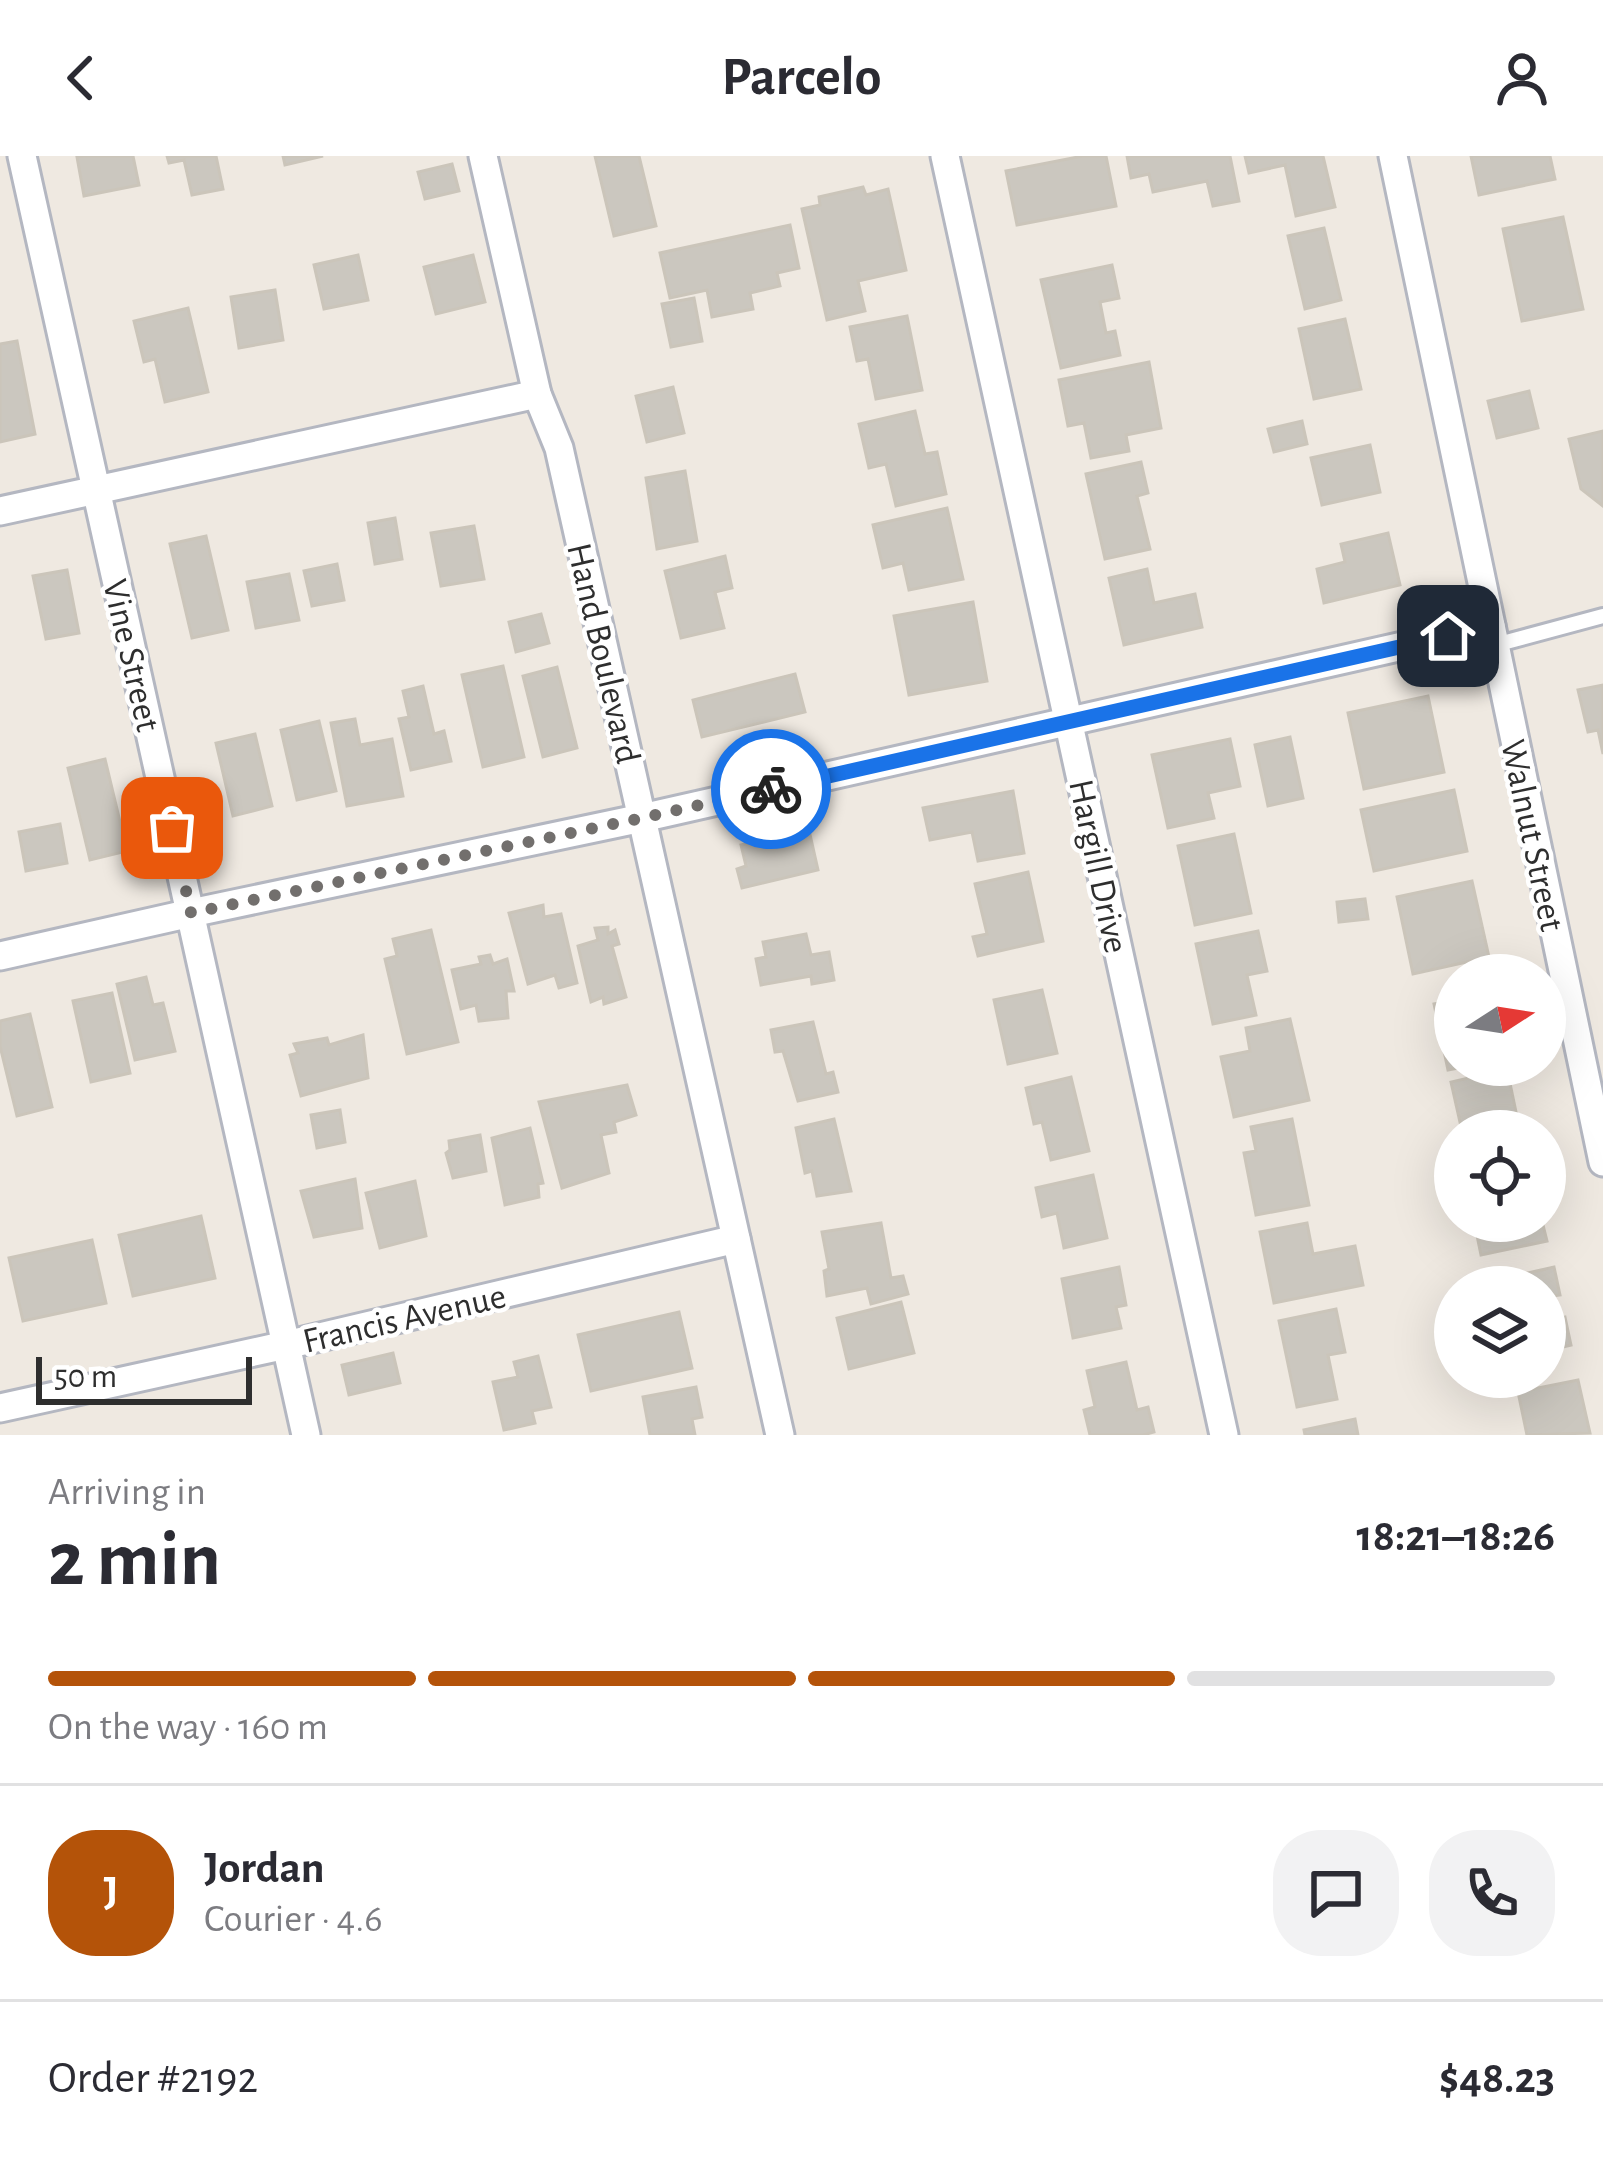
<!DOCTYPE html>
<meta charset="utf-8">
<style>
:root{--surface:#fff;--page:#f2f2f3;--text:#2b2b33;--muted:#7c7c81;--line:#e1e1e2;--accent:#b45309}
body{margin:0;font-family:"Alegreya Sans",sans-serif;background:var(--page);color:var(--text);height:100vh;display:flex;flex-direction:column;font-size:45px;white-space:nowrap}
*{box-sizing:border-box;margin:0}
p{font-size:39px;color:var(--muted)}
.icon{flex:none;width:66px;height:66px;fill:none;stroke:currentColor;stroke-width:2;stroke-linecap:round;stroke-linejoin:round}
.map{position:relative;height:1279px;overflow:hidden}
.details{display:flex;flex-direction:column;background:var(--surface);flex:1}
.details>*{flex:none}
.needle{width:78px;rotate:78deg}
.buttons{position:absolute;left:1434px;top:798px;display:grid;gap:24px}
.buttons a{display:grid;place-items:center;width:132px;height:132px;border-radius:50%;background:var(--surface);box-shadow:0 12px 48px #0002;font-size:60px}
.scale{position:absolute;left:36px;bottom:30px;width:216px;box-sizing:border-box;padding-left:12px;border:6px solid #2e2e2e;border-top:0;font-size:33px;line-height:42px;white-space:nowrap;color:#2e2e2e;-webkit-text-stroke:9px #fff;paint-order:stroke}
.pin{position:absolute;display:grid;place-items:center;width:102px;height:102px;color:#fff;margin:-51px;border-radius:24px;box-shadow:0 6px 18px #0006}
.courier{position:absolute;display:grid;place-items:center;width:120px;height:120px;margin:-60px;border:9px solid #1a73e8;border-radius:50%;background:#fff;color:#222;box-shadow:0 3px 15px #0007}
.overview em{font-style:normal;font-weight:700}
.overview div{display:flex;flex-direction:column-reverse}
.overview{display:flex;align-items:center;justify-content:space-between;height:204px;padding:0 48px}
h1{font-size:78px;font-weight:700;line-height:90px}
.bar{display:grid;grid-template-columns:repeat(4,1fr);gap:18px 12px;align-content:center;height:144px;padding:0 48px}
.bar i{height:15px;border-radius:9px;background:var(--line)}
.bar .active{background:var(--accent)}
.bar p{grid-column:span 4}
.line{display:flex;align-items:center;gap:30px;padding:0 48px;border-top:3px solid var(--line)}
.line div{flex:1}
.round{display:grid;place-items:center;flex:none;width:126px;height:126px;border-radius:48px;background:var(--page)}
header{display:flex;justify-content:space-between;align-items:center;height:156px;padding:0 48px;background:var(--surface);font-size:54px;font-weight:700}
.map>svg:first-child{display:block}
.building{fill:#cbc7bf;stroke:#cbc5ba;stroke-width:3}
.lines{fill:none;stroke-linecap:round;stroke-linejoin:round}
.lane-casing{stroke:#b4b7c1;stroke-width:20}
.street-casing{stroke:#b4b7c1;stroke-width:33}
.lane{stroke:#fff;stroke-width:14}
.street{stroke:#fff;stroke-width:27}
.done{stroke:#726f6d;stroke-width:12;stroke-dasharray:0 21.6}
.route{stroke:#1a73e8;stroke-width:15}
.labels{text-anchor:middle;stroke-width:9;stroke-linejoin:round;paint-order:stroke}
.street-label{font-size:36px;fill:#2e2e2e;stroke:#fff}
</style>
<header><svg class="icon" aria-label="back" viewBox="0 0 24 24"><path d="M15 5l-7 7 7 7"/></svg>Parcelo<svg class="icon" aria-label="person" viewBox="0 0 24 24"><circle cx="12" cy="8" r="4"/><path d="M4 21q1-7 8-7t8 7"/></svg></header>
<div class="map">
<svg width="1603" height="1279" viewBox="0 0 1603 1279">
<rect width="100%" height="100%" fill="#efe9e1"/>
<g class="building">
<path d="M83,0H133L139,29L84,40L77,1Z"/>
<path d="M167,0H216L223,33L192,39L184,4L169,7Z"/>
<path d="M283,0H323L285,9Z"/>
<path d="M595,0H639L656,70L614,80Z"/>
<path d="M1083,0H1106L1116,50L1017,69L1006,15Z"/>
<path d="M1127,0H1230L1239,45L1213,50L1207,25L1153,36L1149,18L1131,22Z"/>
<path d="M1245,0H1323L1335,51L1296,60L1285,9L1249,17Z"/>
<path d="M1471,0H1550L1555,23L1479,39Z"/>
<path d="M452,8L459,35L425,43L418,16Z"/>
<path d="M863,31L866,39L888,33L906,114L858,125L865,155L827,164L802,53L820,49L819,41Z"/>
<path d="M1563,61L1583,153L1522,165L1503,73Z"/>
<path d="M790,69L799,112L777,117L780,130L750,137L753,153L712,161L707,134L670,142L660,97Z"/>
<path d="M1324,72L1341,144L1305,153L1288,80Z"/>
<path d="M358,99L368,144L324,153L314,109Z"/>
<path d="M473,99L485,146L436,158L424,111Z"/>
<path d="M1112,109L1119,142L1100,146L1106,177L1115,175L1120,199L1061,212L1041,124Z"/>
<path d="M275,134L283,184L239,192L231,141Z"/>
<path d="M694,142L702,185L671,191L662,148Z"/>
<path d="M188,152L208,236L165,246L155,203L144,206L134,165Z"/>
<path d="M907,160L922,234L876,243L868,203L857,205L850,171Z"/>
<path d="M1345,163L1361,233L1314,243L1299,173Z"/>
<path d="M17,185L35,278L0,286V188Z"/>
<path d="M1149,206L1161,272L1126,279L1129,295L1091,302L1084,267L1068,270L1059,224Z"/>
<path d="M673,231L684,277L647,286L636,240Z"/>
<path d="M1529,235L1538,272L1497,282L1488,245Z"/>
<path d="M915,255L925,298L937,296L946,338L896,350L886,308L869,312L859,268Z"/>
<path d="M1302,265L1307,288L1274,296L1268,273Z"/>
<path d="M1603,275V350L1581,333L1569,283Z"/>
<path d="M1370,289L1380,336L1322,349L1311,302Z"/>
<path d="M1141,306L1148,337L1137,340L1150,393L1105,403L1086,318Z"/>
<path d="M685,315L697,385L657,393L646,322Z"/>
<path d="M947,352L963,423L909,434L903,407L883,412L873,369Z"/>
<path d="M395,362L402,403L375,408L368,367Z"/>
<path d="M474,370L484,423L441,430L431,377Z"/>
<path d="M1388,377L1400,429L1324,447L1317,413L1345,406L1341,388Z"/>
<path d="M206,380L228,474L192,482L170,388Z"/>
<path d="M725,400L732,432L715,436L724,472L681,482L665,415Z"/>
<path d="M337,408L344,444L312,450L304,415Z"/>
<path d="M1147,413L1154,447L1195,438L1202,471L1124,489L1109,422Z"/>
<path d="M67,414L79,477L46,483L33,420Z"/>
<path d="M289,418L299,464L256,472L247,426Z"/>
<path d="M973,446L987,525L909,539L894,460Z"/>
<path d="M541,458L549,487L516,496L509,466Z"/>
<path d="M503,510L524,601L483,611L462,519Z"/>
<path d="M557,511L577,592L543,601L523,520Z"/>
<path d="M795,518L805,556L702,581L693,544Z"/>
<path d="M1603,529V598L1598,574L1588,576L1578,534Z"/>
<path d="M423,530L434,578L444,575L451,605L411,614L399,563L409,561L403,535Z"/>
<path d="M1428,540L1444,616L1364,633L1348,557Z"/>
<path d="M355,563L360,589L392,583L403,640L347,650L331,567Z"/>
<path d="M319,565L336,635L297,644L281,574Z"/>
<path d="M255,578L272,650L233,660L216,587Z"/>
<path d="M1290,581L1303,642L1268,650L1255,589Z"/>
<path d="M1230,583L1240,630L1208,637L1214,662L1168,672L1152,599Z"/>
<path d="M105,603L127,695L90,704L68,612Z"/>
<path d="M1454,634L1467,695L1374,715L1361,654Z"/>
<path d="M1013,635L1024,697L978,705L972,676L930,684L923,652Z"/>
<path d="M60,668L67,707L26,715L19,676Z"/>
<path d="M809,674L818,714L742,732L737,713L746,710L741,689Z"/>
<path d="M1234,678L1251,757L1195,769L1178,690Z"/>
<path d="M1028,716L1043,785L978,800L973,781L987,778L975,728Z"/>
<path d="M1472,725L1489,801L1413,818L1397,741Z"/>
<path d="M1365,743L1368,763L1339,766L1337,746Z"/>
<path d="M543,749L544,761L561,758L577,827L559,832L555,819L528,828L509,757Z"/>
<path d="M608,771V778L615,774L619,788L612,790L626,841L604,848L603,841L591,846L578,790L598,784L595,772Z"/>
<path d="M431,774L458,886L407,898L385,803L397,800L393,783Z"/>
<path d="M1258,775L1267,815L1247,819L1256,859L1213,868L1196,788Z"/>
<path d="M806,778L811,799L829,796L834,824L812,828L811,820L761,829L756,803L766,801L763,786Z"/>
<path d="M490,799L493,808L507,803L514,835H506L508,862L479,865L476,849L461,853L452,814L481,808L479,801Z"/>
<path d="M146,821L153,849L163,847L175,895L135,904L117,828Z"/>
<path d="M1455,824V909H1474L1448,914L1434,848L1454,844L1450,825Z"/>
<path d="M1042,834L1057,897L1008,908L994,844Z"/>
<path d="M112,837L130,917L91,926L73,845Z"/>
<path d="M30,858L52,951L17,960L0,890V865Z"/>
<path d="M1290,863L1309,944L1234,961L1221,901L1250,895L1246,872Z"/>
<path d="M813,866L826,918L833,916L838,936L798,945L783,895L775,896L771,874Z"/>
<path d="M363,879L368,922L301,940L290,899L298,897L294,888L327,882L329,889Z"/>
<path d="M1507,913L1520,975H1462L1451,926Z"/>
<path d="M1071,921L1089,995L1051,1004L1042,966L1034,968L1026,932Z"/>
<path d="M627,929L636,959L614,966L616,976L601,979L609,1017L562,1032L539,946Z"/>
<path d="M340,954L345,986L317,992L311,959Z"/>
<path d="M834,963L851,1035L817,1040L812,1015L805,1017L796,972Z"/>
<path d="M1292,963L1309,1049L1256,1059L1244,997L1256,995L1251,971Z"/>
<path d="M530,972L543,1027L538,1028L539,1041L505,1049L492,982Z"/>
<path d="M480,979L486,1015L453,1022L446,997L450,994L449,985Z"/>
<path d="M1093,1019L1107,1082L1064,1092L1057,1057L1042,1061L1036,1032Z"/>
<path d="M355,1023L362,1072L314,1081L301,1035Z"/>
<path d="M415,1025L426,1080L380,1092L366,1037Z"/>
<path d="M201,1060L215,1122L133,1140L119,1079Z"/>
<path d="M1474,1065H1542L1547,1085L1481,1099Z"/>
<path d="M881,1067L891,1122L903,1120L908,1138L871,1148L867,1132L827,1140L824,1115L829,1113L822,1076Z"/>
<path d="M1307,1067L1313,1098L1355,1090L1363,1129L1274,1147L1260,1076Z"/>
<path d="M92,1084L106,1147L23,1165L9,1102Z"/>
<path d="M1119,1111L1126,1149L1116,1151L1121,1172L1073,1182L1062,1123Z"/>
<path d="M1554,1111L1560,1139L1552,1140L1557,1163L1565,1161L1571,1189L1545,1195V1131L1470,1130Z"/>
<path d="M901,1146L914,1197L849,1213L837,1162Z"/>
<path d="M1336,1153L1345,1196L1328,1199L1337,1243L1297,1251L1279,1165Z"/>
<path d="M679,1156L692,1212L591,1235L578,1179Z"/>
<path d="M393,1197L400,1227L349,1239L342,1209Z"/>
<path d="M538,1200L551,1251L532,1255L535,1267L504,1274L493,1226L518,1221L514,1206Z"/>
<path d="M1126,1206L1137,1254L1148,1251L1154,1276L1143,1279H1090L1084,1254L1095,1251L1087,1215Z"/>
<path d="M1578,1224L1590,1277L1527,1279L1518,1236Z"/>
<path d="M696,1231L702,1261L692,1263L695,1279H650L643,1241Z"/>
<path d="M1355,1263L1358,1279H1305L1304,1274Z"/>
</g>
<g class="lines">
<g class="lane-casing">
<path id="lane" d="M1495,489L1603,460"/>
</g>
<g class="street-casing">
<g id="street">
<path d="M22,0L306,1279"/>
<path d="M483,0L537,238L559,292L780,1279"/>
<path d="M945,0L1224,1279"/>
<path d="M1393,0L1603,1006"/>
<path d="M0,355L537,238"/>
<path d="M0,800L191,757L642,662L1491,470"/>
<path d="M0,1252L286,1189L736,1083"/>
</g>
</g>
<use href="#lane" class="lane"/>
<use href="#street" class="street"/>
</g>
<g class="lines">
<path class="done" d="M172,672L191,757L642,662L771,633"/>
<path class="route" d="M771,633L1448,480"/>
</g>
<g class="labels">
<g class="street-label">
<text transform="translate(605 497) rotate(77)" y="13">Hand Boulevard</text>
<text transform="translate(133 499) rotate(77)" y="13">Vine Street</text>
<text transform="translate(1534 679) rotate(78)" y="13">Walnut Street</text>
<text transform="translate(1100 710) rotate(78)" y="13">Hargill Drive</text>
<text transform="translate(404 1161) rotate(-13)" y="13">Francis Avenue</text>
</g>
</g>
</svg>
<div class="buttons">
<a><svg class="needle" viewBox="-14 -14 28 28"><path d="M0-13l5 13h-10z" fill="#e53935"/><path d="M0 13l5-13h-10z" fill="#7c7c81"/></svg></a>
<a><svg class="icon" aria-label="locate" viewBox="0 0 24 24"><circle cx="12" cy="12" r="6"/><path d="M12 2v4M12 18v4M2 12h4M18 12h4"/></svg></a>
<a><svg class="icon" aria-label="layers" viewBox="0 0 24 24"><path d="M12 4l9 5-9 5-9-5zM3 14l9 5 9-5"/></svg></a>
</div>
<div class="scale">50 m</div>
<div class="pin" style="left:172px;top:672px;background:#ea580c"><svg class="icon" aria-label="bag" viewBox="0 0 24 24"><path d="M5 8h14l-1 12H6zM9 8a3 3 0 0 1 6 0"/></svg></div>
<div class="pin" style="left:1448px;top:480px;background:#1f2937"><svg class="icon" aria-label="home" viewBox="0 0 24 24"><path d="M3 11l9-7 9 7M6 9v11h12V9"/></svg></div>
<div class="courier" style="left:771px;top:633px"><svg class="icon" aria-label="bike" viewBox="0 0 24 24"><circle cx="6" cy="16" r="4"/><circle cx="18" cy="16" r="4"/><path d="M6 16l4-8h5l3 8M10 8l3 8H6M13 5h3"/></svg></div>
</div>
<section class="details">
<div class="overview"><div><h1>2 min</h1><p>Arriving in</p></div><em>18:21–18:26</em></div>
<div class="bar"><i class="active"></i><i class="active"></i><i class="active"></i><i></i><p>On the way · 160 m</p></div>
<div class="line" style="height:216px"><b class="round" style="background:var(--accent);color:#fff">J</b><div><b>Jordan</b><p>Courier · 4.6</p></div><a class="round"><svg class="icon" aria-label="chat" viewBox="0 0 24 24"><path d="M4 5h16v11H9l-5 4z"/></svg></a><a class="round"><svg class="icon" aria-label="phone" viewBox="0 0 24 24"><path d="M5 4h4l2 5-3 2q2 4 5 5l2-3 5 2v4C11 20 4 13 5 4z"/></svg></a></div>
<div class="line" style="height:156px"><div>Order #2192</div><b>$48.23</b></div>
</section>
